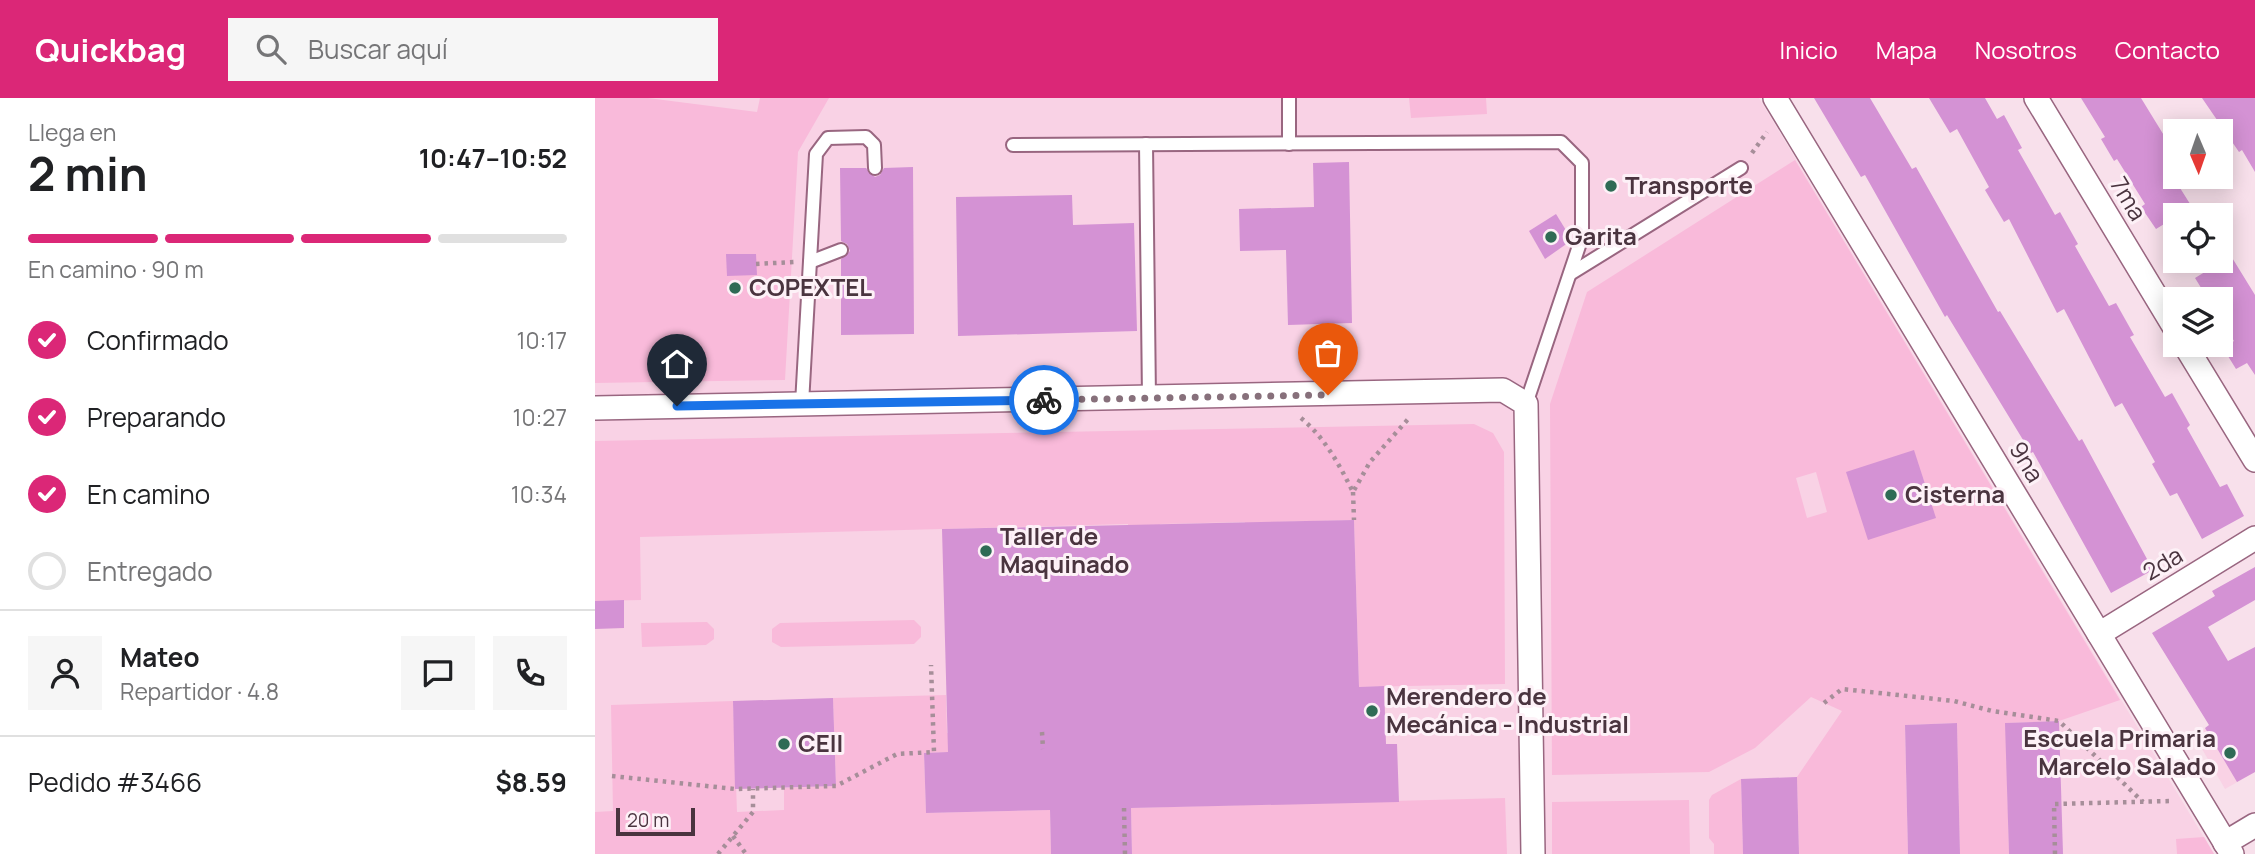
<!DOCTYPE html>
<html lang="es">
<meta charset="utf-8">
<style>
:root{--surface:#fff;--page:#f6f6f6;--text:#202124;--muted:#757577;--line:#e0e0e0;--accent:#db2777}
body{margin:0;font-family:Manrope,sans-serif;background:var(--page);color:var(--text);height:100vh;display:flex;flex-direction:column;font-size:26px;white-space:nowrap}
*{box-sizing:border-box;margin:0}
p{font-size:23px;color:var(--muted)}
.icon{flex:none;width:38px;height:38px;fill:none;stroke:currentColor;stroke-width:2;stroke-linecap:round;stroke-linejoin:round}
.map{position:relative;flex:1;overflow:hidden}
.panel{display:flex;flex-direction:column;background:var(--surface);width:595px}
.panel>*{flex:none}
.needle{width:46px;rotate:178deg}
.tools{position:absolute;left:1568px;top:21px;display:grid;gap:14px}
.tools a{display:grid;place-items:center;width:70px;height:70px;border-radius:0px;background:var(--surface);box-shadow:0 4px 18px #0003;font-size:35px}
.scale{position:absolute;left:21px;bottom:18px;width:79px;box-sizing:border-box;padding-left:7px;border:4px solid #4a343f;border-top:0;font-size:19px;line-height:24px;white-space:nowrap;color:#4a343f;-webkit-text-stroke:5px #fdf1f7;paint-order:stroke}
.pin{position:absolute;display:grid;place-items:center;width:60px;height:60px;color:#fff;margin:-72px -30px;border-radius:50% 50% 50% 0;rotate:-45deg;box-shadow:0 0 7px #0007}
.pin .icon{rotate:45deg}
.courier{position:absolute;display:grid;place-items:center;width:70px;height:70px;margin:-35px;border:5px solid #1a73e8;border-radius:50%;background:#fff;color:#222;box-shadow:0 2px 9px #0007}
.overview em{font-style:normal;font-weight:700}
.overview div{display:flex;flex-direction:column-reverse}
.overview{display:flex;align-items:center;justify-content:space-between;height:119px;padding:0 28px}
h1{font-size:46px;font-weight:700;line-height:52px}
.bar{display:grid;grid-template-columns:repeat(4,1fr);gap:10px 7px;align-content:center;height:84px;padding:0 28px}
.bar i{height:9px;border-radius:5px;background:var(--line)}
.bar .active{background:var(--accent)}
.bar p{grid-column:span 4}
.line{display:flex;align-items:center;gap:18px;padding:0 28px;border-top:2px solid var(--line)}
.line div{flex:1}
.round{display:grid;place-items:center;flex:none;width:74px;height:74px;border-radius:0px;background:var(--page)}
ol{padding:0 28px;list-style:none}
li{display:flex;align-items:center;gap:21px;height:77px}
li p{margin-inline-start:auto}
li .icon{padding:7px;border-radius:50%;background:var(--accent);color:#fff;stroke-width:4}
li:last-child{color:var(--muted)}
li i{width:38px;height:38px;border:4px solid var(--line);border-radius:50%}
header{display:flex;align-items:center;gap:42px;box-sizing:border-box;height:98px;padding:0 35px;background:var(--accent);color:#fff}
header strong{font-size:33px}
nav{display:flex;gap:38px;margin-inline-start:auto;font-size:24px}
.search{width:490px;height:63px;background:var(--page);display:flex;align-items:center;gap:18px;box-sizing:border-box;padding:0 24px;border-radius:0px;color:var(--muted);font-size:26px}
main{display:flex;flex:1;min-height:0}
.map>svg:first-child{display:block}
.built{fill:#f9d2e5}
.green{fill:#f9bada;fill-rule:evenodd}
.building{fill:#d492d4}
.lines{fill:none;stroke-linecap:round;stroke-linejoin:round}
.lane-casing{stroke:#996680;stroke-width:16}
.street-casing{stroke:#996680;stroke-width:26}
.path{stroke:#a68e99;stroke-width:4.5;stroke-dasharray:3.5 5;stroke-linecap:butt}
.lane{stroke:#fff;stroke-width:12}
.street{stroke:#fff;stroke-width:23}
.done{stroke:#87707b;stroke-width:7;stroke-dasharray:0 12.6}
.route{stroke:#1a73e8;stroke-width:9}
.poi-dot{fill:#2f6b55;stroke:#fdf1f7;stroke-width:2.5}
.labels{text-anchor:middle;stroke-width:6;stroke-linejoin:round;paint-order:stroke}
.poi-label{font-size:24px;font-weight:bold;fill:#4a343f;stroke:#fdf1f7;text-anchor:start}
.street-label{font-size:24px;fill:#4a343f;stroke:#fdf1f7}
</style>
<header>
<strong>Quickbag</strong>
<div class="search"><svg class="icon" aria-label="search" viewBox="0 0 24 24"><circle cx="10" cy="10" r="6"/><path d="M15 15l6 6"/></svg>Buscar aquí</div>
<nav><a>Inicio</a><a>Mapa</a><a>Nosotros</a><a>Contacto</a></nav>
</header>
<main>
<section class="panel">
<div class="overview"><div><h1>2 min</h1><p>Llega en</p></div><em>10:47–10:52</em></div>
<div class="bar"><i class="active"></i><i class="active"></i><i class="active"></i><i></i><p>En camino · 90 m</p></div>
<ol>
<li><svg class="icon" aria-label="check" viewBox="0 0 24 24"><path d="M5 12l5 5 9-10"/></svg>Confirmado<p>10:17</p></li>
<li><svg class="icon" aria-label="check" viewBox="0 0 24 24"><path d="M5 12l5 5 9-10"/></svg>Preparando<p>10:27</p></li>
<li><svg class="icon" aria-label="check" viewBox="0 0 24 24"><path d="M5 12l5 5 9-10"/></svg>En camino<p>10:34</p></li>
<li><i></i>Entregado</li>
</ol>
<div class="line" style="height:126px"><a class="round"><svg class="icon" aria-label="person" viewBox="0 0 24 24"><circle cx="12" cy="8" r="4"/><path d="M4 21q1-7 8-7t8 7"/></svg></a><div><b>Mateo</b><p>Repartidor · 4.8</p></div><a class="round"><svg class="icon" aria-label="chat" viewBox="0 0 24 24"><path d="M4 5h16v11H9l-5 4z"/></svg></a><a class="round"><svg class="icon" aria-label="phone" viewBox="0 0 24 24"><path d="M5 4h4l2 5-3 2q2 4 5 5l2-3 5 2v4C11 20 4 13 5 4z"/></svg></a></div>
<div class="line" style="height:91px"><div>Pedido #3466</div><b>$8.59</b></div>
</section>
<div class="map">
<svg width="1660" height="756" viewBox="0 0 1660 756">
<rect width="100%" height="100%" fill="#f8e0eb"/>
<g class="built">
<path d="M0,0H1164L1619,756H0Z"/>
<path d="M1660,602V674L1630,691L1599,637Z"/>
</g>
<g class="green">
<path d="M0,0H53L162,14L165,0H234L203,54L190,282L0,285Z"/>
<path d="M814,0H891L892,16L816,20Z"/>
<path d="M1200,62L1525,602L1464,623L1411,625L1414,756H1365L1362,625L1310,627L1313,756H1204L1202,679L1247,613L1216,599L1160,650L1114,674L957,677L955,306L992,194ZM1221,374L1232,414L1212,420L1201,380Z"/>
<path d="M879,326L898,335L909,354L910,586L764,589L759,422L678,424L655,646L650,424L565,426L539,650L533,426L45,439L46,502L0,503V343Z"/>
<path d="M319,522L326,529V539L319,546L186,549L177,544V531L185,525Z"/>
<path d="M112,524L119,531V541L111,547L47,549L46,525Z"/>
<path d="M351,597L352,635L409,634V652L329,655L331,715L455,712L456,756H0V714L18,713L16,607L138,603L142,714L189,712V690L241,688L238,600Z"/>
<path d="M1146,681L1148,756H1119V746L1114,740V702L1117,697Z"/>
<path d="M910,700L912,756H537L536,710Z"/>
<path d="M1094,702L1095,756H957V704Z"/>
<path d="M1609,739L1619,756H1582L1581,741Z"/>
</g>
<g class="building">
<path d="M1219,0H1275L1317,71L1321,69L1403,214L1405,213L1484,343L1487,341L1558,472L1516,495L1438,354L1436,355L1352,217L1350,219L1270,77L1266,79Z"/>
<path d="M1334,0H1390L1402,21L1409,17L1427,50L1423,52L1460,117L1465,114L1483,146L1480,148L1514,208L1521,205L1539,237L1535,239L1570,299L1577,295L1595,327L1592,330L1625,389L1632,386L1649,418L1607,441L1582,395L1575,398L1557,366L1560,364L1527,305L1520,309L1469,211L1462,215L1414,121L1409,124L1390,92L1394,89L1362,31L1355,35Z"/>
<path d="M1486,0H1546L1573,44L1580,40V82L1597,109L1561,131L1546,109L1550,106L1522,61L1519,63L1506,41L1510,39Z"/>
<path d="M1607,0H1660V74L1647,52L1644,54Z"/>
<path d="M754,64L757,225L693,227L691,152L645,153L644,111L719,109L718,65Z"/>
<path d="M318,69L319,236L246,237V161L255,153L252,146L246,143L245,70H271L280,79L285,77L289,70Z"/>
<path d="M477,97L478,127L539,125L542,233L363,238L361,99Z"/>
<path d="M961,116L977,142L950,161L934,133Z"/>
<path d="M131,156H161L162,177L132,178Z"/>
<path d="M1636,158L1660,197V277L1652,265L1641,271L1628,250L1639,243L1626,223V201H1613L1600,180Z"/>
<path d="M1319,352L1341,420L1273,442L1251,374Z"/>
<path d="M759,422L764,589L789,588L791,646H802L804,704L536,710L537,756H456L455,712L331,715L329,655L353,654L347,431Z"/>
<path d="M1660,469V502L1613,529L1633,563L1660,549V674L1642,684L1610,630L1614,627L1557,535L1620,498L1617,493Z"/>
<path d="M29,502V530L0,531V503Z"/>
<path d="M238,600L241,688L140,691L138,603Z"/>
<path d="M1464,623L1468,756H1414L1410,625Z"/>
<path d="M1362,625L1365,756H1313L1310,627Z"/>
<path d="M1202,679L1204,756H1148L1146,681Z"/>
</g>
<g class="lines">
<g class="lane-casing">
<g id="lane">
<path d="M694,0V46"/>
<path d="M551,46L554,300"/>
<path d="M418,47L966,44L987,65V139L931,306"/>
<path d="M215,164L246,152"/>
<path d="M975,176L1146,70"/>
<path d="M207,306L221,56L233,40L271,39L279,47L280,70"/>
</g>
</g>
<g class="street-casing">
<g id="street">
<path d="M1180,0L1637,756"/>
<path d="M1441,0L1580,230"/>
<path d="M1590,247L1660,362"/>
<path d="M0,310L908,292L931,306L938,756"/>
<path d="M1504,536L1660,440"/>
<path d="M1630,745L1660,727"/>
</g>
</g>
<g class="path">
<path d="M1157,55L1172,34"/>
<path d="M161,166L199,164"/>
<path d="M706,320C730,340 744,366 758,394L775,364L815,319"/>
<path d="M758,394L759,422"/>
<path d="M1229,605L1247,591L1359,603L1397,613L1464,623L1548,704"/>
<path d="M447,634L448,651"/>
<path d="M17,678L140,691L241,688L302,656L339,654L336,567"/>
<path d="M529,710L530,756"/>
<path d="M138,738L151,756"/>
<path d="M123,756L158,714V691"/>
<path d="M1460,756L1459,706L1576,703"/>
</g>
<use href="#lane" class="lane"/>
<use href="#street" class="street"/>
</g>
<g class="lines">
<path class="done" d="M449,302L733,297"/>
<path class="route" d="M82,308L449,302"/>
</g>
<g class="poi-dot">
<circle cx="1016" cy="88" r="7"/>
<circle cx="956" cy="139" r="7"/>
<circle cx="140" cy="190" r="7"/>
<circle cx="1296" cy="397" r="7"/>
<circle cx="391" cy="453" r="7"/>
<circle cx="777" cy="613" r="7"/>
<circle cx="189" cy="646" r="7"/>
<circle cx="1635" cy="655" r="7"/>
</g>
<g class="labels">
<g class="poi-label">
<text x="1030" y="96">Transporte</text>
<text x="970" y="147">Garita</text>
<text x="154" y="198">COPEXTEL</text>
<text x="1310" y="405">Cisterna</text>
<text x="405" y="447">Taller de<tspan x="405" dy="28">Maquinado</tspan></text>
<text x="791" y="607">Merendero de<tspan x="791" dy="28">Mecánica - Industrial</tspan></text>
<text x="1621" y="649" text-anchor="end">Escuela Primaria<tspan x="1621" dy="28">Marcelo Salado</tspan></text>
<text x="203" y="654">CEII</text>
</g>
<g class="street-label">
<text transform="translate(1533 101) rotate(59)" y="8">7ma</text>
<text transform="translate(1431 364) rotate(59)" y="8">9na</text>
<text transform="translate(1568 466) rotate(-31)" y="8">2da</text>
</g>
</g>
</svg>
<div class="tools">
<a><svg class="needle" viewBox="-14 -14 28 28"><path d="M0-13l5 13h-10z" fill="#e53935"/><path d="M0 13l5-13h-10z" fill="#757577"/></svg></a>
<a><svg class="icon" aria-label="locate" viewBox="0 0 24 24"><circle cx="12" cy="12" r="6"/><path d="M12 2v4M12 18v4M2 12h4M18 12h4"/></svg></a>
<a><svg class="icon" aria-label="layers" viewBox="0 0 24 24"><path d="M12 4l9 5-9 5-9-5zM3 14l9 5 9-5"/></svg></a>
</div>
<div class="scale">20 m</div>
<div class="pin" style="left:733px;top:297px;background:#ea580c"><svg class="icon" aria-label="bag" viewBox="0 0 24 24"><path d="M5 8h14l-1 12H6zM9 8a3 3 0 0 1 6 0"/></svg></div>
<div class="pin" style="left:82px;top:308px;background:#1f2937"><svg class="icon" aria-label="home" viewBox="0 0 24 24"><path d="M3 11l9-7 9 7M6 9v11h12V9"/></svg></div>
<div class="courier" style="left:449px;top:302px"><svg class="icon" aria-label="bike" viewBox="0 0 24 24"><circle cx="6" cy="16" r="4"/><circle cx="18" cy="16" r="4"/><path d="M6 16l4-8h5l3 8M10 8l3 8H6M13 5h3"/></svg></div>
</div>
</main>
